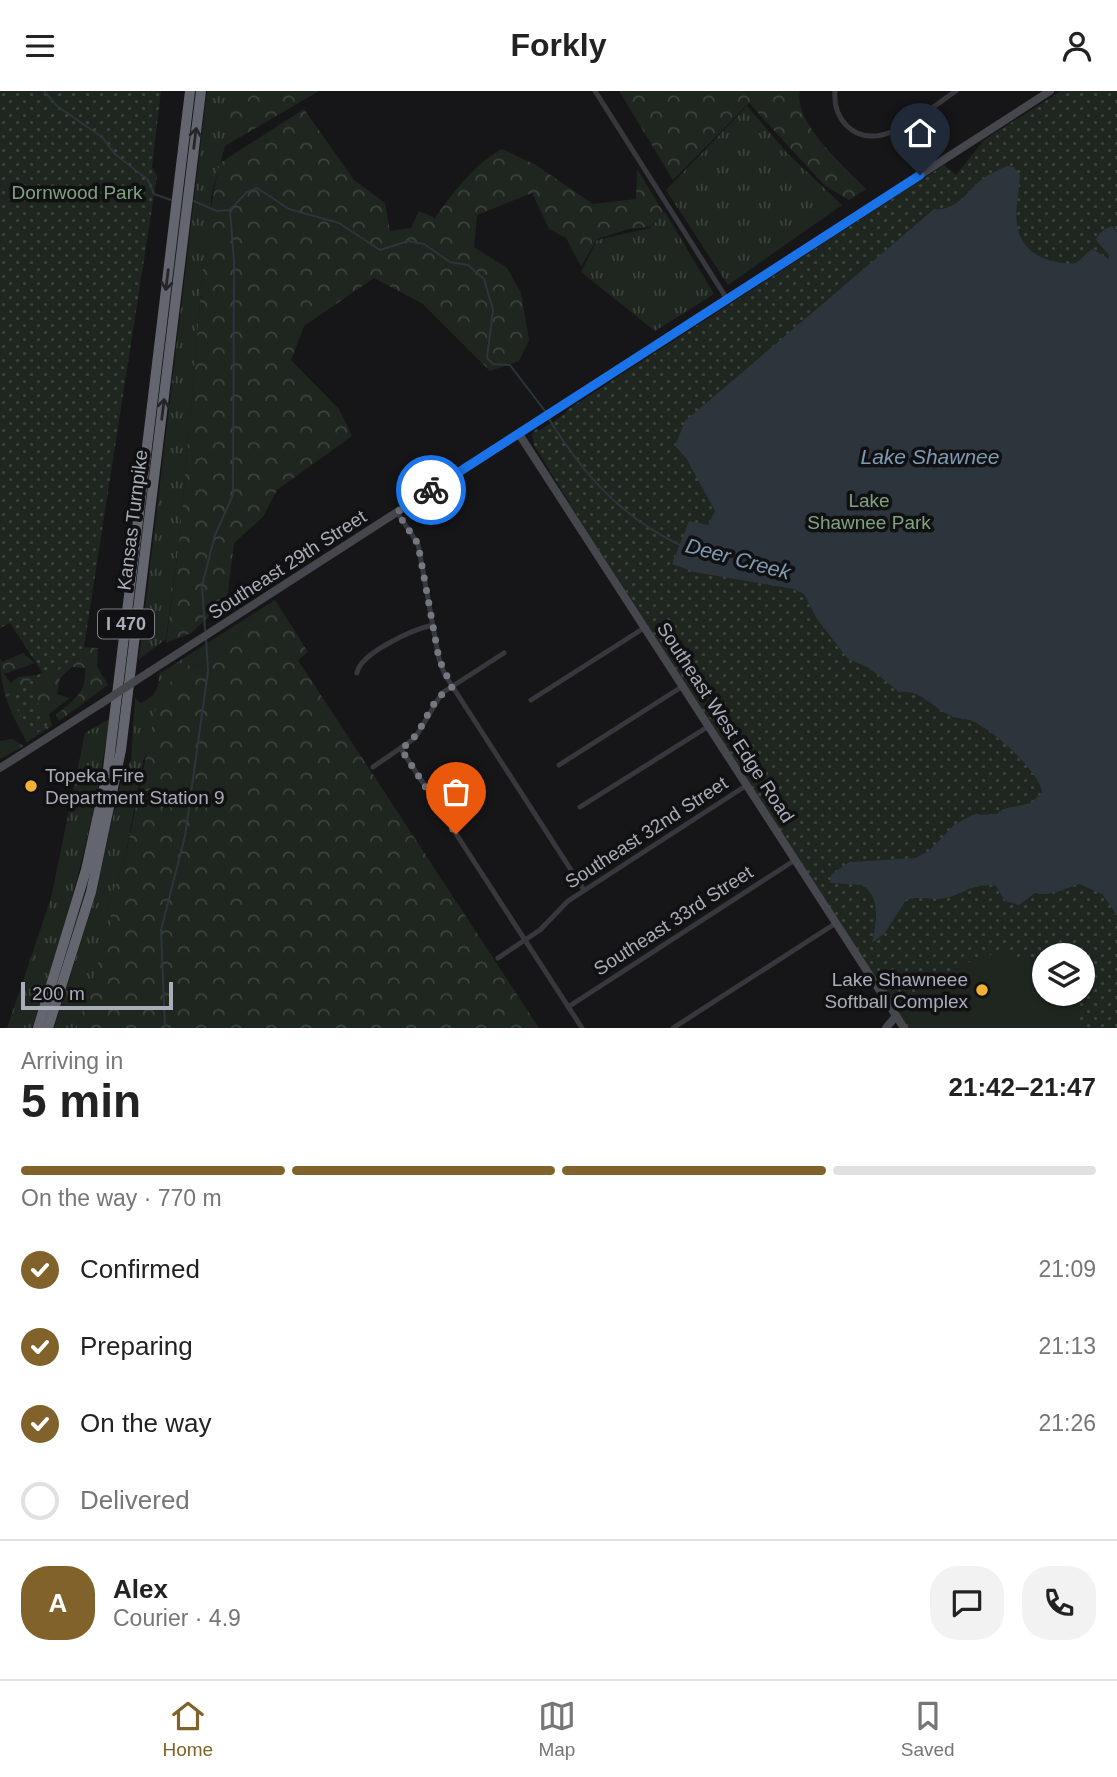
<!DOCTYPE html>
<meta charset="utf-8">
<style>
:root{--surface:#fff;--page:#f2f2f2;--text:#222;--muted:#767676;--line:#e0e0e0;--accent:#80622a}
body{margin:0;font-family:Helvetica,sans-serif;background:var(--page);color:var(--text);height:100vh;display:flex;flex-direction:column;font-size:26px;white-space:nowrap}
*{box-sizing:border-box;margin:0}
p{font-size:23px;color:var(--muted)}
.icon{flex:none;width:38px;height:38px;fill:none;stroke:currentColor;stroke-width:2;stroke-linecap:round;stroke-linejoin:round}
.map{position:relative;height:937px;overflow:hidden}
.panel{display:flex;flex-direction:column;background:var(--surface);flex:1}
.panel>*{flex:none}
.buttons{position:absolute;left:1032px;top:852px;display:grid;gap:14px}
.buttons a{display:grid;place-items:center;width:63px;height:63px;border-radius:50%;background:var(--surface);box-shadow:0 2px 5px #0004;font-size:35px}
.scale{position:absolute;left:21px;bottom:18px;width:152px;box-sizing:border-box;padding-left:7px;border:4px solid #a8adb8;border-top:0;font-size:19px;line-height:24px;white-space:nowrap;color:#a8adb8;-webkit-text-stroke:5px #111113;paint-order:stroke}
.pin{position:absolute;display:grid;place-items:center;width:60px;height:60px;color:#fff;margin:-72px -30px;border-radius:50% 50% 50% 0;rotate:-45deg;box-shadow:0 0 7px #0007}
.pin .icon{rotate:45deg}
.courier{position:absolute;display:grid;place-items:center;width:70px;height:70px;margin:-35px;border:5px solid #1a73e8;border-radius:50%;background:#fff;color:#222;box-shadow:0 2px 9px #0007}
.headline em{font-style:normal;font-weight:600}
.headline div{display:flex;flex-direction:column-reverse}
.headline{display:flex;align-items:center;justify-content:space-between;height:119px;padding:0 21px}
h1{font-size:46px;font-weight:600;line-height:52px}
.bar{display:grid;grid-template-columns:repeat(4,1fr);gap:10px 7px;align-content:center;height:84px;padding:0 21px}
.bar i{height:9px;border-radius:5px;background:var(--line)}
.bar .on{background:var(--accent)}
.bar p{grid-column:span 4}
.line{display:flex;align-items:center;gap:18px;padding:0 21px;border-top:2px solid var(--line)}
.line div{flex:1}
.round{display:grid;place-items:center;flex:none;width:74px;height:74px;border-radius:28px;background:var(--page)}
ol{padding:0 21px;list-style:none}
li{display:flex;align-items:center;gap:21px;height:77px}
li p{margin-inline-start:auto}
li .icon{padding:7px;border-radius:50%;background:var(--accent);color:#fff;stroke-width:4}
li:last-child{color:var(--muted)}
li i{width:38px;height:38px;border:4px solid var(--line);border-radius:50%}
header{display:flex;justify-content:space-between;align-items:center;height:91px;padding:0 21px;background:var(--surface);font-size:32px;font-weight:600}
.tab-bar{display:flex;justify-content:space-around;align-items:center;height:98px;border-top:2px solid var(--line);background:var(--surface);font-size:19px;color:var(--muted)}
.tab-bar a{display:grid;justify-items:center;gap:4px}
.tab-bar .on{color:var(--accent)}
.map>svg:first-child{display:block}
.grass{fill:url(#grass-tufts)}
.forest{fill:url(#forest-crowns)}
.park{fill:url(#park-dots);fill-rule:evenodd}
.pitch{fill:#1e261f}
.water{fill:#2c353c}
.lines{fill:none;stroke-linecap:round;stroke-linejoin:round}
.stream{stroke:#2c353c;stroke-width:2}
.street{stroke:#37383d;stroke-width:5}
.secondary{stroke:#45474d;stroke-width:8}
.highway{stroke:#63666e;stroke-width:10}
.secondary-bridge{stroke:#45474d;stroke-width:8}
.oneway{stroke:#26262a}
.done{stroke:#757880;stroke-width:7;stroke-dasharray:0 12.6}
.route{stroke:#1a73e8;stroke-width:9}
.poi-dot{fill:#f2b134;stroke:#111113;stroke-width:2.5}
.labels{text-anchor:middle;stroke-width:7;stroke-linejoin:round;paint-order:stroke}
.shield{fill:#111113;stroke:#7b7e86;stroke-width:2}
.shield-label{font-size:18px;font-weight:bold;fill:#a8adb8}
.park-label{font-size:19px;fill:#7fa381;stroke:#111113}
.street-label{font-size:19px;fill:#a8adb8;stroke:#111113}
.poi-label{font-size:19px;fill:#a8adb8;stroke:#111113;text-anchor:start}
.water-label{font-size:21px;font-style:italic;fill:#7f9bb3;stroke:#111113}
</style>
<header><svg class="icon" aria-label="menu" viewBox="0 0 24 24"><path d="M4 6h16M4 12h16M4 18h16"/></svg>Forkly<svg class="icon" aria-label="person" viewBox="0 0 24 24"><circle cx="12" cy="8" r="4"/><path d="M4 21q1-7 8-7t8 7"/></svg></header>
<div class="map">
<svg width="1117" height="937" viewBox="0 0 1117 937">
<defs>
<pattern id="grass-tufts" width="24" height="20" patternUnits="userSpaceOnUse" patternTransform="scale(1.75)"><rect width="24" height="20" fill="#1e261f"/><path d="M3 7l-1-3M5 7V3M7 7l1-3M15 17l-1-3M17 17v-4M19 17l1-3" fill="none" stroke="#3c433d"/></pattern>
<pattern id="forest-crowns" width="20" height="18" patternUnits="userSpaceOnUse" patternTransform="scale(1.75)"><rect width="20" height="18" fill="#1e261f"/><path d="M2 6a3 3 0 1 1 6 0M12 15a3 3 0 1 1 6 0" fill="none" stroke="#3c433d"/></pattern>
<pattern id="park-dots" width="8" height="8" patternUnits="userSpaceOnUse" patternTransform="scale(1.75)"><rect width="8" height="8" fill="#1e261f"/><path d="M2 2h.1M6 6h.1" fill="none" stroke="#3c433d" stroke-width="1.8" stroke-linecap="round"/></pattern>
</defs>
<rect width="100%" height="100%" fill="#161618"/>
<g class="grass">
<path d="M207,0H225V55L211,105L212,140L203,176L180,444L166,548L139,568Z"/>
<path d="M747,15L787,62L842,114L728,194L666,99Z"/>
<path d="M665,121L714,203L655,240L581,181L597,149L650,137Z"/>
<path d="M256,521L238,546L228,547L214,566L196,577L191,572L143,670L124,773L107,816L113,828L77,937H54L94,809L121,691L131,669L135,607L141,612C155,605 159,598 159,583Z"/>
<path d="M109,628C95,735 66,835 32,937H7L51,807L85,642Z"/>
</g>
<g class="forest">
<path d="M225,0H319L225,55Z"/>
<path d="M619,0H800C793,32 845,76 866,98L849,109L824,94L749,12L673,89Z"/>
<path d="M304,18L354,89L385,112L390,140L411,137L419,120L435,127C452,103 475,72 502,58L536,74L593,113L636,108L637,78L664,122L650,136L629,138L597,148L581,176L566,147L549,138L532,102L477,124L474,156L507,177L521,202L529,249L519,270L490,280L423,213L374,187L304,235L291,269L339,318L352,345L277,399L263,426L234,452L227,509L191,542L166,552L180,444L203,176C211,141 210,107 220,72Z"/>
<path d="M275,509L308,561L298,569L539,937H77L112,828L107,816L124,773L159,602L191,572L196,577L214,566L228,547L238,546L256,521Z"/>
<path d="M81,556L98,557L97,575L108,594L59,630L56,624C74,609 87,602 85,577L72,576L60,587L57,603L70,607L49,623L52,635L27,651C11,623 0,600 0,567L2,571L23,562L35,572L4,583L11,592L18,586L47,583Z"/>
<path d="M12,648L24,655L0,668V650Z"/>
</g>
<g class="park">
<path d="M0,0H161L152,76L157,85L83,562L29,599L50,632L33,644L9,604L42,581L10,532L0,537Z"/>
<path d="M1061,0H1117V937H906L575,421L534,354L532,344L536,338L540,339L565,323L567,319L944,74L956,84L984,49ZM1045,864H1083V903H1045Z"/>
</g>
<path class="pitch" d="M999,862L1030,868L1045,876V903L1072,904L1082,937H913L900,917C929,891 960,870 999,862Z"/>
<path class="water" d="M1007,75L1014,76L1020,84C1019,100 1014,123 1018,139C1025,165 1053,174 1076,172L1092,158L1109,168V164L1096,149C1098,142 1105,137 1112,135L1117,140V824L1102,803L1079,793C1063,798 1052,806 1035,802L1019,814L1005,810L996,795C972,791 965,803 946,807C933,810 920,804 906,809L885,842L872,852C876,832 882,807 862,794L830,792L831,784L849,771L915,767L929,760L955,733L972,724L997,723L1003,718L1031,712L1042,701C1039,680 993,639 972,630C966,627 958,628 951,625C933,617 921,598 899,601L869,577L847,567L817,528L804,503L794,498L694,481L672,473L689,430L708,434L715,420L686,367L675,355L685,330L934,118C957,120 965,102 981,89C989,83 998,79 1007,75Z"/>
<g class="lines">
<g class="stream">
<path d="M44,0L57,15L102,46L115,63L148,89L154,103L171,109"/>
<path d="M194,110L217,120L230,119L247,101L257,97L289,118L339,132L380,159L408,150L424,153L450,171L468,174L484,188L493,219L487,267L493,273L510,274L545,320"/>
<path d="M549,328C583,383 622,427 682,455"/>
<path d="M205,539L202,495L215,444L233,404L234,170L230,120"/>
<path d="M165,937L161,839L185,745L208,580L206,548"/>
</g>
<g class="street">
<path d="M595,0L727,208"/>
<path d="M835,0C834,13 837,25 847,35C879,66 928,18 956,0"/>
<path d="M397,421L418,453L439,568L445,584L584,799"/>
<path d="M357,582C360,562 414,538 433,534"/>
<path d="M531,609L644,537"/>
<path d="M401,658L582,937"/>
<path d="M559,674L683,595"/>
<path d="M373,676L415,647L442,602L504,562"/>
<path d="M580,716L709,635"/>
<path d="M498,867L540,839L568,810L747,694"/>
<path d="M568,916L795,769"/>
<path d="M673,937L836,832"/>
</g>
<g class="secondary">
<path d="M519,343L904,937"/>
<path d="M149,581L1050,0"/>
<path d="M0,677L102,612"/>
<path d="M886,937L896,925"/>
</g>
<g class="highway">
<path d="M38,937L86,779L108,678L190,0"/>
<path d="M48,937L91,801L121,659L201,0"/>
</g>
<path class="secondary-bridge" d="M102,612L149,581"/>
</g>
<defs><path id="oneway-shaft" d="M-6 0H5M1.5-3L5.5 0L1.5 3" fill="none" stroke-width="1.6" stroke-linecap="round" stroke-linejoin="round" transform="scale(1.75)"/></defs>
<g class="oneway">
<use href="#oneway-shaft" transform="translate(195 47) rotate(-83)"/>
<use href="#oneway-shaft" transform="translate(167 189) rotate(97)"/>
<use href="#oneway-shaft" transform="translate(163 318) rotate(-83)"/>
</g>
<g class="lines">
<path class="done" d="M431,399L397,421L418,453L439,568L452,596C425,611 428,640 401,658L456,743"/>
<path class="route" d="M431,399L920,84"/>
</g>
<g class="poi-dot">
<circle cx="31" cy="695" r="7"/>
<circle cx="982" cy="899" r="7"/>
</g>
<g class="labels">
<rect class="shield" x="98" y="518.5" width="56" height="29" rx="5"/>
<g class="shield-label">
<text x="126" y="539">I 470</text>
</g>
<g class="park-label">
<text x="77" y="108">Dornwood Park</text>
<text x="869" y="416">Lake<tspan x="869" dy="22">Shawnee Park</tspan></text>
</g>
<g class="street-label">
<text transform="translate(132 429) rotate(-83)" y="7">Kansas Turnpike</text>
<text transform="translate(287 473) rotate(-33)" y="7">Southeast 29th Street</text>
<text transform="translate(726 631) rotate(57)" y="7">Southeast West Edge Road</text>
<text transform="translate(646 741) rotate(-33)" y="7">Southeast 32nd Street</text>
<text transform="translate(673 829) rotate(-33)" y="7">Southeast 33rd Street</text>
</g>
<g class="poi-label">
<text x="45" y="691">Topeka Fire<tspan x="45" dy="22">Department Station 9</tspan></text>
<text x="968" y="895" text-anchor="end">Lake Shawneee<tspan x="968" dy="22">Softball Complex</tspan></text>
</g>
<g class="water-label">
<text x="930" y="373">Lake Shawnee</text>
<text transform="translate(738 468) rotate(15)" y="7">Deer Creek</text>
</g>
</g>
</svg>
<div class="buttons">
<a><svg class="icon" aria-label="layers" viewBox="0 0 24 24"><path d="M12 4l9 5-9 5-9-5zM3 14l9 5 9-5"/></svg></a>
</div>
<div class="scale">200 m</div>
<div class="pin" style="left:456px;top:743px;background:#ea580c"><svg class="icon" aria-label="bag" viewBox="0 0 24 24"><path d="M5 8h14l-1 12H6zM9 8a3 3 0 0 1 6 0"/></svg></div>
<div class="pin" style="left:920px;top:84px;background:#1f2937"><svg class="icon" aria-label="home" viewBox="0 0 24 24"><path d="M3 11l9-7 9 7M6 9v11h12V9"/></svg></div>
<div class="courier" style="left:431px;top:399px"><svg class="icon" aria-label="bike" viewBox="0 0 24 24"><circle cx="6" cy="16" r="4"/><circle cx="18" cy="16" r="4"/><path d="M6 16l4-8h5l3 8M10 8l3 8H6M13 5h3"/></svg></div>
</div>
<section class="panel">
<div class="headline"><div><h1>5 min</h1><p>Arriving in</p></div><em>21:42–21:47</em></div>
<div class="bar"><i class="on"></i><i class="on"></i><i class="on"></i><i></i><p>On the way · 770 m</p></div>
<ol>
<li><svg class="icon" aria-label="check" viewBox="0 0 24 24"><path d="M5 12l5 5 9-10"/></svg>Confirmed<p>21:09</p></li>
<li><svg class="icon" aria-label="check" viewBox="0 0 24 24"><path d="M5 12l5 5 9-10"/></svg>Preparing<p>21:13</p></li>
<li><svg class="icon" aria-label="check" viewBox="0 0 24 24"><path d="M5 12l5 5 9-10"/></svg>On the way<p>21:26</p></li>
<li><i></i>Delivered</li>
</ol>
<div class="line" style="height:126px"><b class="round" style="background:var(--accent);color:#fff">A</b><div><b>Alex</b><p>Courier · 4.9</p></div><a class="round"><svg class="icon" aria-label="chat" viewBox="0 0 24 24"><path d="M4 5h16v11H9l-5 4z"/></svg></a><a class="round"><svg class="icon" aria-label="phone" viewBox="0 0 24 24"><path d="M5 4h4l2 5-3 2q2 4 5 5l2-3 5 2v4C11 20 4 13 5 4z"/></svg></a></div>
</section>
<nav class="tab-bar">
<a class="on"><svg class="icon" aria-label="home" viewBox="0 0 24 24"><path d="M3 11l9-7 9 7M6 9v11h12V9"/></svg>Home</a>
<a><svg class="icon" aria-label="map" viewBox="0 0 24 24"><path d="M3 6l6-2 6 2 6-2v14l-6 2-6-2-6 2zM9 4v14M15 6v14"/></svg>Map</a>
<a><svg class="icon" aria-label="saved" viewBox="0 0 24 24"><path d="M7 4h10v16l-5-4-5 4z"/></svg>Saved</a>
</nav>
